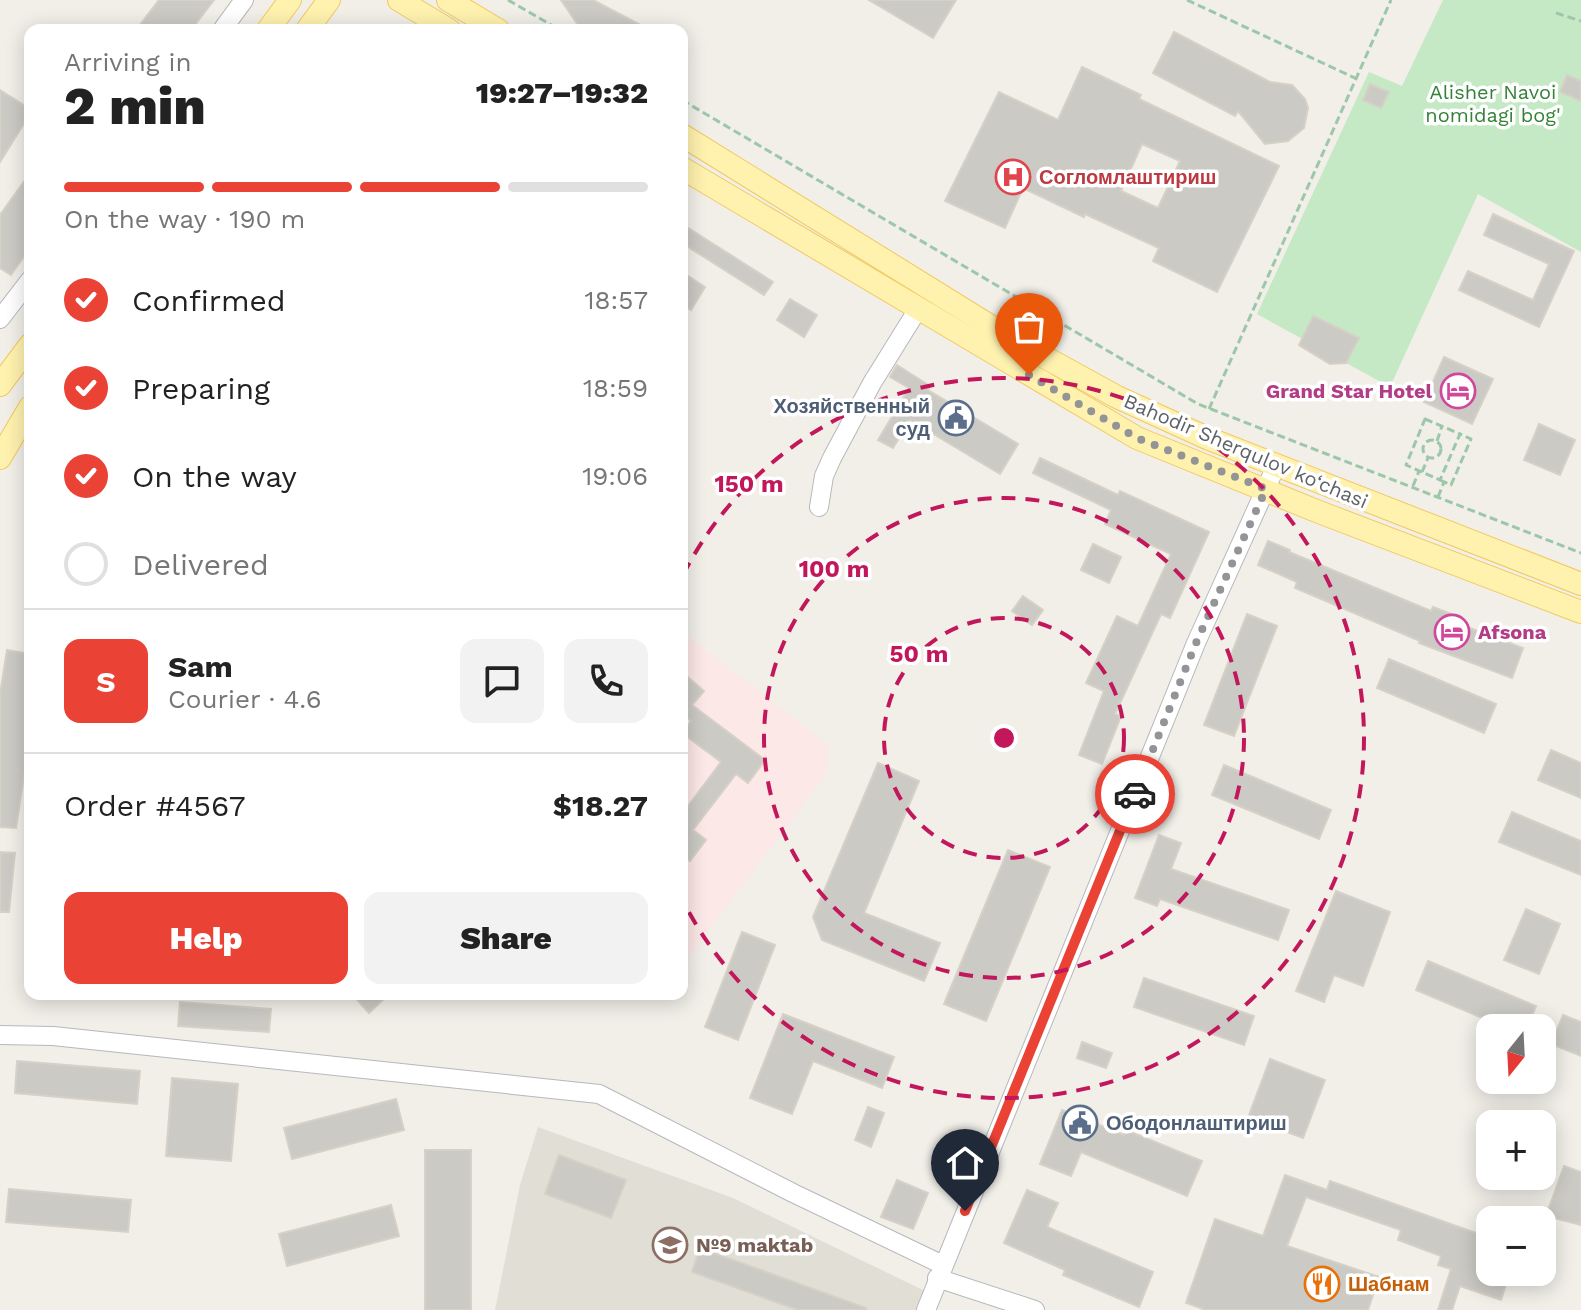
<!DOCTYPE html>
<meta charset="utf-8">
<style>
:root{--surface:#fff;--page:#f2f2f2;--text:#222;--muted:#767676;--line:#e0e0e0;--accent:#ea4335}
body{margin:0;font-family:"Work Sans",sans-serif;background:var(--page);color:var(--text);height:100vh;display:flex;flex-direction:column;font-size:30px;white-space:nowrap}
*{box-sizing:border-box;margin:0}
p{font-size:26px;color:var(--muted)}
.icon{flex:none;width:44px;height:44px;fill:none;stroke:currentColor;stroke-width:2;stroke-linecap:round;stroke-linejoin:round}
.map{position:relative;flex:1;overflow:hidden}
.sheet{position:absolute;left:24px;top:24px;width:664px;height:976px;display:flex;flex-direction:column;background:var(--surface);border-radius:16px;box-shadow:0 4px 20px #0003}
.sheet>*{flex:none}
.needle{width:52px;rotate:198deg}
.buttons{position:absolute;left:1476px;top:1014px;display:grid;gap:16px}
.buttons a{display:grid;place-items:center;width:80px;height:80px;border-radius:16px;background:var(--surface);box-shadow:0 4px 20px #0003;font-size:40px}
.pin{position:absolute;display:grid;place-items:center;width:68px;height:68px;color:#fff;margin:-82px -34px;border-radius:50% 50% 50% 0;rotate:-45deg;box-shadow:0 0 8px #0007}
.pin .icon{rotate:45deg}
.courier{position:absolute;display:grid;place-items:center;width:80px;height:80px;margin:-40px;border:6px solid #ea4335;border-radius:50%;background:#fff;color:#222;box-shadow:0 2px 10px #0007}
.headline em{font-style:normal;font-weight:800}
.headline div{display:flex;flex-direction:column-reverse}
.headline{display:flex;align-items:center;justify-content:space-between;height:136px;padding:0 40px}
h1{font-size:52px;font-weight:800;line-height:60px}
.bar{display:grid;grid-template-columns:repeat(4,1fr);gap:12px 8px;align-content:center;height:96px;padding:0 40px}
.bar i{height:10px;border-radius:6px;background:var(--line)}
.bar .current{background:var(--accent)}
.bar p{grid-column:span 4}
.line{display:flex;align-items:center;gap:20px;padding:0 40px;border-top:2px solid var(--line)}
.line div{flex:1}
.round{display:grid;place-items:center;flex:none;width:84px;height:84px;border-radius:16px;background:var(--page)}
ol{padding:0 40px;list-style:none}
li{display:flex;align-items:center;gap:24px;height:88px}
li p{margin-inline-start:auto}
li .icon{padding:8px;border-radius:50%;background:var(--accent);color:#fff;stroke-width:4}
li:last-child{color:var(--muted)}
li i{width:44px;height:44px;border:4px solid var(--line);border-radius:50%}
.cta{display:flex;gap:16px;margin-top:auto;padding:16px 40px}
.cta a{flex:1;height:92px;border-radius:16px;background:var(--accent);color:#fff;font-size:32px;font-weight:800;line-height:92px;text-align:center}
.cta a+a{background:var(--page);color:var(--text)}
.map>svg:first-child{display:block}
.education{fill:#e1ded6}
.medical{fill:#fce8e6}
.green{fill:#c5e8c5}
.building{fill:#cccac5;stroke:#d6d1c6;stroke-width:2;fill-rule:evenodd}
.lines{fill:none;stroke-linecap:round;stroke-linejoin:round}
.minor-casing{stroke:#b5b8bc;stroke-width:20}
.major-casing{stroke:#f2c960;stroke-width:24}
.path{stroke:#9cc7a9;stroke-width:3;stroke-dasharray:8 4;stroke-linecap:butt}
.minor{stroke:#fff;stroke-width:18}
.major{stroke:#fff2af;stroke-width:22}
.done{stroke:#929495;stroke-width:8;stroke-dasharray:0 14.4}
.route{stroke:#ea4335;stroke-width:10}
.ring{fill:none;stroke:#c2185b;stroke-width:4;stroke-dasharray:14 10}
.labels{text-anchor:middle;stroke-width:7;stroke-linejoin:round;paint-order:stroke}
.park-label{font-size:20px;fill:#348238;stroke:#fff}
.health-label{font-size:20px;font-weight:bold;fill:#be3a42;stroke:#fff;text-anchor:start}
.hotel-label{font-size:20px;font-weight:bold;fill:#b23c85;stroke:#fff;text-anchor:end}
.service-label{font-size:20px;font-weight:bold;fill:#4e5e75;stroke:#fff;text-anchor:end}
.street-label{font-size:20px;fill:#5f6368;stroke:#fff}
.education-label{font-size:20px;font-weight:bold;fill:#785e54;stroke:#fff;text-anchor:start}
.food-label{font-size:20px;font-weight:bold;fill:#c56008;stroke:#fff;text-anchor:start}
.centre{fill:#c2185b;stroke:#fff;stroke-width:4}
.ring-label{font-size:24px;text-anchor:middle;font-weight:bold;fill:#c2185b;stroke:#fff;stroke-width:7;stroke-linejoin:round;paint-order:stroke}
</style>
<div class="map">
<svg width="1581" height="1310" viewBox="0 0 1581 1310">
<rect width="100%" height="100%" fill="#f1efe8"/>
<path class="education" d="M538,1127L733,1198L929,1293L922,1310H495L520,1185Z"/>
<path class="medical" d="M682,631L829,746L825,776L684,963L682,962Z"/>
<path class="green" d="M1443,0H1581V252L1478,194L1390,387L1257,314L1369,72L1402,86Z"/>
<g class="building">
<path d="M159,0H214L191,30H136Z"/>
<path d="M561,0H593L650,30H589L578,25Z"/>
<path d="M869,0H956L933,38Z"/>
<path d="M1174,32L1270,82L1292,85L1305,99L1308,108L1304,128L1288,141L1265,144L1238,111L1235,116L1153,73Z"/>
<path d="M1082,67L1141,95L1139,99L1279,166L1217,292L1153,261L1159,248L1085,214L1084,217L1023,188L1005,228L945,201L999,92L1058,120ZM1142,144L1180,161L1158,208L1121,191Z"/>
<path d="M1567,75L1581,81V101L1560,92Z"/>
<path d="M1370,84L1389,92L1381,108L1363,100Z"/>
<path d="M0,90L30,109V114L0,162Z"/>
<path d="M30,173V248L11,275L0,268V215Z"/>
<path d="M1493,214L1574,251L1539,327L1459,290L1468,271L1533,300L1549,264L1484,235Z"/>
<path d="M682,224L773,282L764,295L682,243Z"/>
<path d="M682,272L705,287L691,310L682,304Z"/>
<path d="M790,299L817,315L804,337L777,320Z"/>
<path d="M1313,316L1359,338L1346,363L1330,364L1299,345Z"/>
<path d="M1444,357L1493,379L1472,424L1424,402Z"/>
<path d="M897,365L930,386L928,390L1018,444L1000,474L910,420L893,448L878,440L909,388L890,377Z"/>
<path d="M1539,424L1575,440L1560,475L1524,460Z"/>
<path d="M1040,458L1118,495L1120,491L1209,532L1170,618L1161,614L1115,714L1121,716L1102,764L1079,755L1104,691L1086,683L1117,616L1138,626L1171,554L1105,524L1111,510L1033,473Z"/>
<path d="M1268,541L1290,550L1289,552L1431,611L1433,607L1457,616L1454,622L1523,648L1512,678L1419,643L1420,641L1295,588L1297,582L1258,565Z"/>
<path d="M1093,544L1121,557L1109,583L1081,570Z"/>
<path d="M1023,596L1043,610L1032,625L1012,611Z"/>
<path d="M1247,614L1277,626L1234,736L1204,725Z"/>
<path d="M7,650L30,654V737L16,828L0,827V694Z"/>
<path d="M1389,659L1496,704L1484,733L1377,688Z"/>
<path d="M682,672L704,691L692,705L765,760L748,783L736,774L693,830L706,840L690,861L682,855V814L721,762L682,733L691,721L684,715L682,718Z"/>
<path d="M1551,750L1581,763V798L1538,780Z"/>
<path d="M878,763L919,781L864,913L940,943L924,981L822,940L813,917Z"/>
<path d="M1224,765L1331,810L1319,839L1212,795Z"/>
<path d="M1512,812L1581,841V875L1499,842Z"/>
<path d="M1159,835L1181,843L1171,869L1289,910L1278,940L1160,899L1157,906L1135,898Z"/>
<path d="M1008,850L1050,867L986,1021L944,1004Z"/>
<path d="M0,852L15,853L9,912H0Z"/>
<path d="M1336,891L1390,912L1363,986L1334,975L1324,1002L1296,991Z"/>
<path d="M1526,909L1560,924L1539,974L1504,960Z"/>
<path d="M742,932L775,945L738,1040L705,1027Z"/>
<path d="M1428,961L1536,1006L1527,1028H1506L1416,990Z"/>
<path d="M1144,978L1254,1016L1244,1045L1134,1007Z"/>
<path d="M352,994H389L369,1013Z"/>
<path d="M180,1002L271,1009L269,1032L178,1026Z"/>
<path d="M783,1014L894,1057L882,1088L813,1061L792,1114L750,1098Z"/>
<path d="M1563,1015L1581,1022V1056L1551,1044Z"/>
<path d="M1082,1042L1112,1053L1106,1068L1077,1058Z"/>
<path d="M1270,1059L1325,1080L1303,1138L1248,1118Z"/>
<path d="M17,1061L140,1071L137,1104L15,1093Z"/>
<path d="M172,1078L238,1084L231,1161L166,1156Z"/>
<path d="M396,1099L404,1130L292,1159L284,1128Z"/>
<path d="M868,1107L884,1113L871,1147L855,1140Z"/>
<path d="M1062,1110L1124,1135L1126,1130L1202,1161L1187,1196L1081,1152L1071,1176L1040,1164Z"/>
<rect x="425" y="1150" width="46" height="160"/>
<path d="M559,1155L626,1180L611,1218L545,1194Z"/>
<path d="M1564,1166L1581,1172V1225L1546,1216Z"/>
<path d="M1285,1175L1327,1190L1330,1181L1490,1238V1272H1510L1501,1300L1460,1286L1452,1310H1438L1451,1269L1438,1265L1441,1256L1398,1240L1401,1230L1306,1197L1287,1246L1379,1277L1368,1310H1206L1186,1303L1215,1219L1263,1236Z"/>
<path d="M897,1180L928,1193L913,1229L881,1217Z"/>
<path d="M9,1189L131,1200L128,1232L6,1222Z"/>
<path d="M1027,1190L1058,1203L1047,1227L1153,1272L1139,1307L1063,1275L1065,1270L1004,1243Z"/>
<path d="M391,1205L399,1236L287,1266L279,1234Z"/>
<path d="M700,1248L866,1308V1310H798L692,1272Z"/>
</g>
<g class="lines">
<g class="minor-casing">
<g id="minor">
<path d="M222,30L244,0"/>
<path d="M0,319L30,280"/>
<path d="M819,507L824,476L832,458L872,383L918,309"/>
<path d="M0,1035L53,1036L599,1094L793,1193L943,1265"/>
<path d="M937,1278L1035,1310"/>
<path d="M926,1310L1196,643L1276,466"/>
</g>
</g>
<g class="major-casing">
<g id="major">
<path d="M399,0L449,30"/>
<path d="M448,0L498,30"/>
<path d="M268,30L290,0"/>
<path d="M307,30L329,0"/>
<path d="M682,135L1008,337L1117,397L1207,438L1581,584"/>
<path d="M682,168L1137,438L1319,512L1581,612"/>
<path d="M0,385L30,345"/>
<path d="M0,458L30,407"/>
</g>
</g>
<g class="path">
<path d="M508,0L560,30"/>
<path d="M1187,0L1355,78"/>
<path d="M1556,13L1581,21"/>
<path d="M682,100L1198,404L1581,553"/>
<path d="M1209,409L1391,0"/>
<path d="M1425,419L1460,434L1440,480L1406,465Z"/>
<circle cx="1432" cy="449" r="9"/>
<path d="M1437,441L1442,426"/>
<path d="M1422,472L1428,458"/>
<path d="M1440,480L1451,485L1471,439L1460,434"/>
<path d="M1413,486L1419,471"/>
<path d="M1438,497L1444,482"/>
</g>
<use href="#minor" class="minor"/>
<use href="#major" class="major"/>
</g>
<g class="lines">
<path class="done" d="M1029,375L1137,438L1266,489L1196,643L1135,794"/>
<path class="route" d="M965,1211L1135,794"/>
</g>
<g class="ring">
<circle cx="1004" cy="738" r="120"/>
<circle cx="1004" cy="738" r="240"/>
<path d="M683 575A360 360 0 1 1 683 901"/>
</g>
<defs>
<g id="hospital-ring" transform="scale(1.8)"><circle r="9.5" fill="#fff" stroke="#e0444e" stroke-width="1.5"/><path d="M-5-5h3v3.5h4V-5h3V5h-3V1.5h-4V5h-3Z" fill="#e0444e"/></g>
<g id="hotel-ring" transform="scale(1.8)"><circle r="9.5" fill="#fff" stroke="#d1479c" stroke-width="1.5"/><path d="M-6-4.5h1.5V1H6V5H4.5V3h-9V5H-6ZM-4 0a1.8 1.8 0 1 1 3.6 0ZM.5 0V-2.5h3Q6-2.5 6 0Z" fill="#d1479c"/></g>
<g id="civic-ring" transform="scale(1.8)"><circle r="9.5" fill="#fff" stroke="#5c6f8a" stroke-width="1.5"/><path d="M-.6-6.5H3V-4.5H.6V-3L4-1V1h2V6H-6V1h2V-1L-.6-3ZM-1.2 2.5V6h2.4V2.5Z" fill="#5c6f8a"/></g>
<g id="school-ring" transform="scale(1.8)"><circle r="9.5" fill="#fff" stroke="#8d6e63" stroke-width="1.5"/><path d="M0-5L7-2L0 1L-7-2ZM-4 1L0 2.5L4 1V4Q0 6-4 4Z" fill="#8d6e63"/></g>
<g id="restaurant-ring" transform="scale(1.8)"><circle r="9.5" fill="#fff" stroke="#e8710a" stroke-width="1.5"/><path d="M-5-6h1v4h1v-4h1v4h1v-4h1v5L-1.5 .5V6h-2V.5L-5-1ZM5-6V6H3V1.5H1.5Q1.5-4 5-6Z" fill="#e8710a"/></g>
</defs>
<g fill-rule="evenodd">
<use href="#hospital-ring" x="1013" y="177"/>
<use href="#hotel-ring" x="1458" y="391"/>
<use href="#civic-ring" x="956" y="418"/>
<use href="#hotel-ring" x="1452" y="632"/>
<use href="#civic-ring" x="1080" y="1123"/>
<use href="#school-ring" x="670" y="1245"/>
<use href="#restaurant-ring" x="1322" y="1284"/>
</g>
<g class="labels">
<g class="park-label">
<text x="1493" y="99">Alisher Navoi<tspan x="1493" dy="23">nomidagi bog'</tspan></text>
</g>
<g class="health-label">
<text x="1039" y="184">Согломлаштириш</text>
</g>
<g class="hotel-label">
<text x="1432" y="398">Grand Star Hotel</text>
<text x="1478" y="639" text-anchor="start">Afsona</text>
</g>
<g class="service-label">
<text x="930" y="413">Хозяйственный<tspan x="930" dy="23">суд</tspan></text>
<text x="1106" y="1130" text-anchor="start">Ободонлаштириш</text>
</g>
<g class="street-label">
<text transform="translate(1246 451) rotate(23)" y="7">Bahodir Sherqulov ko‘chasi</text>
</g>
<g class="education-label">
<text x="696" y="1252">№9 maktab</text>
</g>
<g class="food-label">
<text x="1348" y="1291">Шабнам</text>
</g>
</g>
<circle cx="1004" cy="738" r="12" class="centre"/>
<g class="ring-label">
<text x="749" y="492">150 m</text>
<text x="834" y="577">100 m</text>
<text x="919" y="662">50 m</text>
</g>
</svg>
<div class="buttons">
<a><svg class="needle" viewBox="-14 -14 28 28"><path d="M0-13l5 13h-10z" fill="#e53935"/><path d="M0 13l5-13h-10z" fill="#767676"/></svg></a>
<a>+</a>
<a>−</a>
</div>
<div class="pin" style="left:1029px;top:375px;background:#ea580c"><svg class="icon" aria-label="bag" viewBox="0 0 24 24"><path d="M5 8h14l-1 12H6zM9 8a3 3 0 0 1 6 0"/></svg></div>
<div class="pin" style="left:965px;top:1211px;background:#1f2937"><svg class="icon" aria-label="home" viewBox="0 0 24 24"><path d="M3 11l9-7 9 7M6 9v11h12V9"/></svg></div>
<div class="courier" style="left:1135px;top:794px"><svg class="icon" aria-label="car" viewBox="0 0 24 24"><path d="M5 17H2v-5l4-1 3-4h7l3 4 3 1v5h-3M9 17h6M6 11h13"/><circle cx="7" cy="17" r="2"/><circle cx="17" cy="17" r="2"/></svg></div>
<section class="sheet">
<div class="headline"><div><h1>2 min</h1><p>Arriving in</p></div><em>19:27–19:32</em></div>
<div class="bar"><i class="current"></i><i class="current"></i><i class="current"></i><i></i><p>On the way · 190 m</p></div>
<ol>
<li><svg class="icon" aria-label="check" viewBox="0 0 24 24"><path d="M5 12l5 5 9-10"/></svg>Confirmed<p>18:57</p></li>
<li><svg class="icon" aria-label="check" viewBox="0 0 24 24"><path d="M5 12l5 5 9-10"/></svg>Preparing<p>18:59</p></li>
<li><svg class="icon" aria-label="check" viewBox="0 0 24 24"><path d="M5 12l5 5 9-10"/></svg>On the way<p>19:06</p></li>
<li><i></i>Delivered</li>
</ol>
<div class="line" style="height:144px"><b class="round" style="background:var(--accent);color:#fff">S</b><div><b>Sam</b><p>Courier · 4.6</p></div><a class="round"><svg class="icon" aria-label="chat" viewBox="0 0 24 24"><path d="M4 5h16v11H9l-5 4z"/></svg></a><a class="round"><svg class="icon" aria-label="phone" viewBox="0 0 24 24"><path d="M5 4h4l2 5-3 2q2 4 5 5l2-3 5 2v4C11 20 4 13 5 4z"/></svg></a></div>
<div class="line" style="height:104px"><div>Order #4567</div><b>$18.27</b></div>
<div class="cta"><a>Help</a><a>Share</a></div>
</section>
</div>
